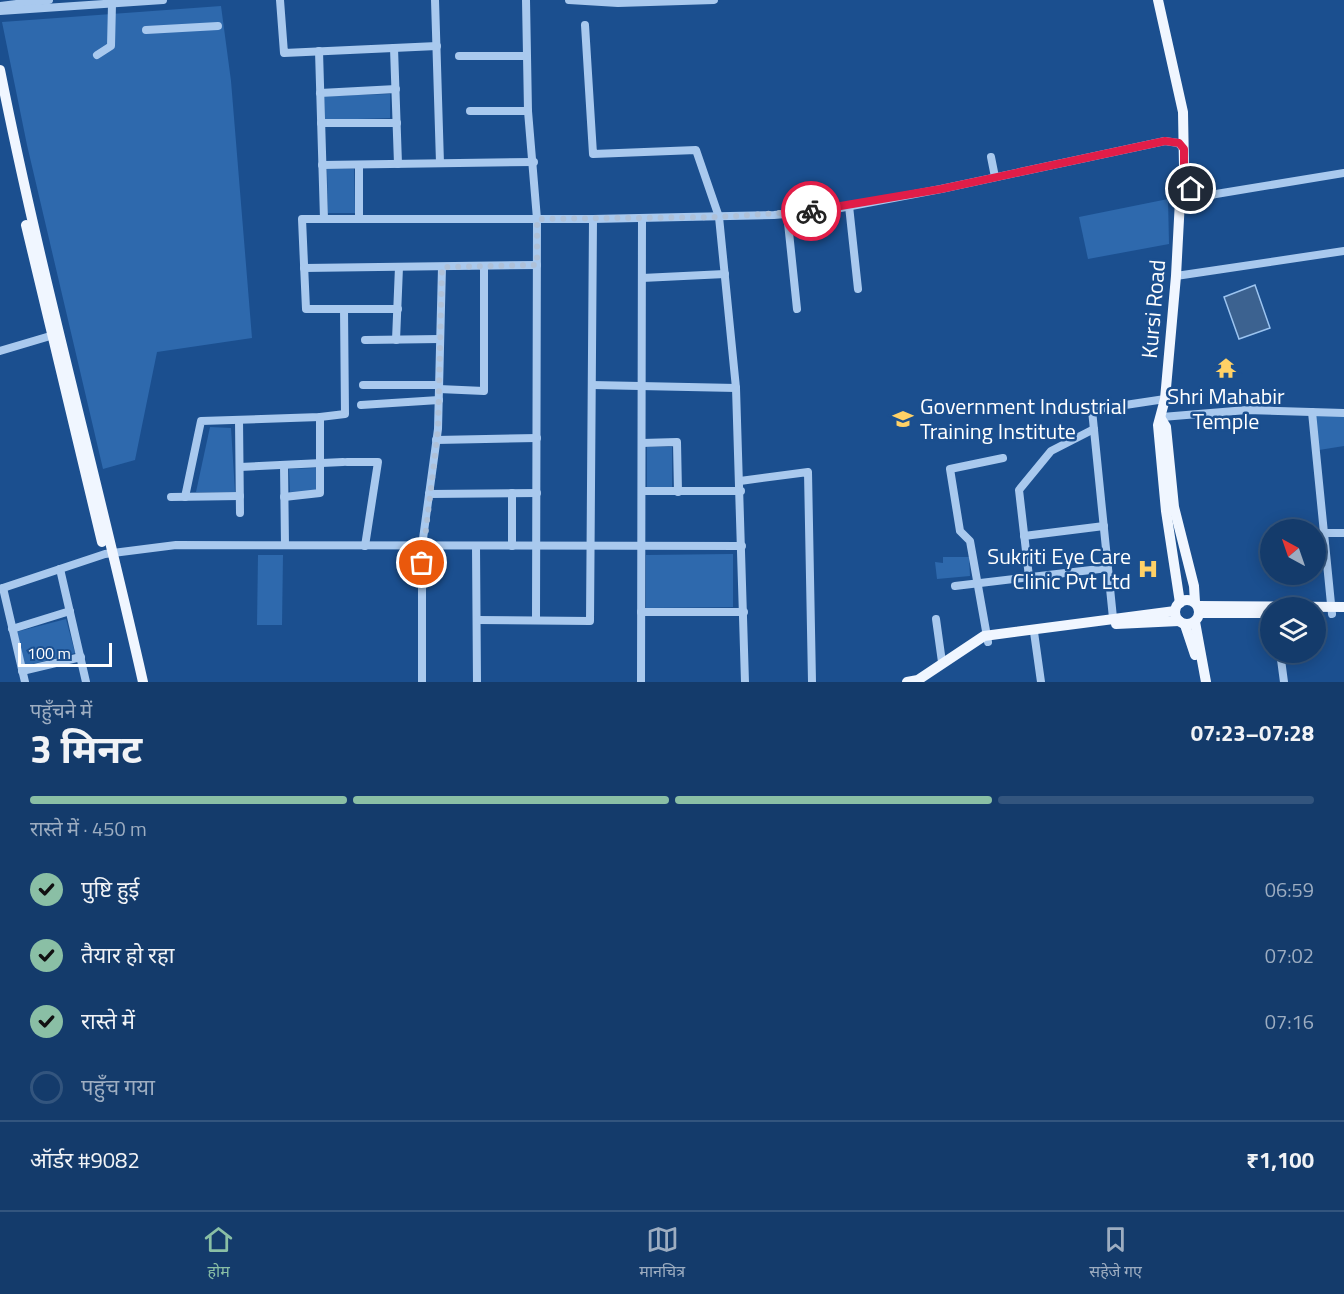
<!DOCTYPE html>
<html lang="hi">
<meta charset="utf-8">
<style>
:root{--surface:#143b6b;--page:#1d4271;--text:#f1f3f6;--muted:#9dadc1;--line:#33557e;--accent:#8abfa5}
body{margin:0;font-family:"Titillium Web","Noto Sans Devanagari",sans-serif;background:var(--page);color:var(--text);height:100vh;display:flex;flex-direction:column;font-size:22px;white-space:nowrap}
*{box-sizing:border-box;margin:0}
p{font-size:20px;color:var(--muted)}
.icon{flex:none;width:33px;height:33px;fill:none;stroke:currentColor;stroke-width:2;stroke-linecap:round;stroke-linejoin:round}
.map{position:relative;height:682px;overflow:hidden}
.panel{display:flex;flex-direction:column;background:var(--surface);flex:1}
.panel>*{flex:none}
.needle{width:39px;rotate:320deg}
.tools{position:absolute;left:1260px;top:519px;display:grid;gap:12px}
.tools a{display:grid;place-items:center;width:66px;height:66px;border-radius:50%;background:var(--surface);box-shadow:0 3px 15px #0003,0 0 0 2px var(--line);font-size:30px}
.scale{position:absolute;left:18px;bottom:15px;width:94px;box-sizing:border-box;padding-left:6px;border:3px solid #fff;border-top:0;font-size:16px;line-height:21px;white-space:nowrap;color:#fff;-webkit-text-stroke:4px #1b4f8f;paint-order:stroke}
.pin{position:absolute;display:grid;place-items:center;width:51px;height:51px;color:#fff;margin:-26px;border:3px solid #fff;border-radius:50%;box-shadow:0 2px 6px #0007}
.courier{position:absolute;display:grid;place-items:center;width:60px;height:60px;margin:-30px;border:4px solid #e11d48;border-radius:50%;background:#fff;color:#222;box-shadow:0 2px 8px #0007}
.overview em{font-style:normal;font-weight:700}
.overview div{display:flex;flex-direction:column-reverse}
.overview{display:flex;align-items:center;justify-content:space-between;height:102px;padding:0 30px}
h1{font-size:39px;font-weight:700;line-height:45px}
.bar{display:grid;grid-template-columns:repeat(4,1fr);gap:9px 6px;align-content:center;height:72px;padding:0 30px}
.bar i{height:8px;border-radius:4px;background:var(--line)}
.bar .current{background:var(--accent)}
.bar p{grid-column:span 4}
.line{display:flex;align-items:center;gap:15px;padding:0 30px;border-top:2px solid var(--line)}
.line div{flex:1}
ol{padding:0 30px;list-style:none}
li{display:flex;align-items:center;gap:18px;height:66px}
li p{margin-inline-start:auto}
li .icon{padding:6px;border-radius:50%;background:var(--accent);color:#111;stroke-width:4}
li:last-child{color:var(--muted)}
li i{width:33px;height:33px;border:3px solid var(--line);border-radius:50%}
.tabs{display:flex;justify-content:space-around;align-items:center;height:84px;border-top:2px solid var(--line);background:var(--surface);font-size:16px;color:var(--muted)}
.tabs a{display:grid;justify-items:center;gap:3px}
.tabs .current{color:var(--accent)}
.map>svg:first-child{display:block}
.green{fill:#2e69ad}
.water{fill:#3c6290;stroke:#9cc4f0;stroke-width:1.5}
.lines{fill:none;stroke-linecap:round;stroke-linejoin:round}
.minor{stroke:#a9c9ee;stroke-width:8}
.major{stroke:#f0f6ff;stroke-width:10}
.done{stroke:#afc1d8;stroke-width:6;stroke-dasharray:0 10.8}
.route{stroke:#e11d48;stroke-width:8}
.labels{text-anchor:middle;stroke-width:5;stroke-linejoin:round;paint-order:stroke}
.street-label{font-size:22px;fill:#fff;stroke:#1b4f8f}
.poi-label{font-size:22px;fill:#fff;stroke:#1b4f8f}
</style>
<div class="map">
<svg width="1344" height="682" viewBox="0 0 1344 682">
<rect width="100%" height="100%" fill="#1b4f8f"/>
<g class="green">
<path d="M221,6L231,81L252,338L157,352L135,460L103,469L27,145L2,22Z"/>
<path d="M390,94V118L325,120L324,96Z"/>
<path d="M327,169H354L355,213H328Z"/>
<path d="M1168,199L1169,244L1088,259L1079,217Z"/>
<path d="M1314,414L1344,415V446L1319,450Z"/>
<path d="M210,427L231,428L235,492H196Z"/>
<rect x="647" y="447" width="25" height="42"/>
<path d="M317,468L318,491L290,492L289,469Z"/>
<path d="M733,554V607L646,608V555Z"/>
<path d="M258,555H283L282,625H257Z"/>
<path d="M943,557H969L970,576L937,579L935,562L943,563Z"/>
<path d="M66,619L75,653L25,666L16,632Z"/>
</g>
<path class="water" d="M1255,285L1270,328L1239,339L1224,297Z"/>
<g class="lines">
<g class="minor">
<path d="M280,0L284,53L437,46"/>
<path d="M435,0L440,163"/>
<path d="M526,0L528,111L537,219L536,620"/>
<path d="M569,0L618,3L714,0"/>
<path d="M0,6L49,0"/>
<path d="M0,11L163,0"/>
<path d="M585,25L593,154L696,150L719,217L736,388L745,682"/>
<path d="M146,30L218,26"/>
<path d="M394,48L398,164"/>
<path d="M319,51L324,219"/>
<path d="M97,55L111,46L112,4"/>
<path d="M459,56H525"/>
<path d="M320,93L396,89"/>
<path d="M470,111H528"/>
<path d="M321,123H397"/>
<path d="M991,157L995,177"/>
<path d="M322,165L534,162"/>
<path d="M359,165V219"/>
<path d="M1193,201L1216,194L1344,173"/>
<path d="M849,206L858,289"/>
<path d="M787,213L797,309"/>
<path d="M304,268L537,265"/>
<path d="M1176,276L1344,251"/>
<path d="M642,278L725,274"/>
<path d="M398,309H306L302,219H593L774,215L830,210L941,189L1165,141L1178,143L1184,149"/>
<path d="M365,340L440,339"/>
<path d="M396,340L399,267"/>
<path d="M0,351L57,334"/>
<path d="M363,385H439"/>
<path d="M592,385L736,388"/>
<path d="M439,389L484,391V266"/>
<path d="M361,405L439,400"/>
<path d="M1312,412L1332,614"/>
<path d="M1162,417L1247,410L1344,413"/>
<path d="M239,420L240,513"/>
<path d="M436,440L537,438"/>
<path d="M642,443L677,442L678,492"/>
<path d="M347,462H378L365,546"/>
<path d="M284,465L285,545"/>
<path d="M240,467L343,462"/>
<path d="M740,481L808,472L812,682"/>
<path d="M642,491H741"/>
<path d="M512,493V546"/>
<path d="M429,494L537,493"/>
<path d="M171,497L240,496"/>
<path d="M185,497L201,421L320,417L345,414L344,309"/>
<path d="M284,497L320,493V417"/>
<path d="M1326,533H1344"/>
<path d="M1024,536L1104,526"/>
<path d="M476,546L477,682"/>
<path d="M60,569L86,682"/>
<path d="M1029,577L1019,490L1051,451L1094,429"/>
<path d="M955,586L1108,568"/>
<path d="M3,588L25,682"/>
<path d="M0,589L105,554L176,545L742,546"/>
<path d="M641,612H744"/>
<path d="M1113,618L1092,410L1165,399"/>
<path d="M936,619L942,662"/>
<path d="M477,620L590,621L593,219"/>
<path d="M12,629L70,611"/>
<path d="M1034,632L1041,682"/>
<path d="M988,642L970,541L960,531L950,469L1003,458"/>
<path d="M1280,652L1284,682"/>
<path d="M22,671L81,657"/>
<path d="M422,682V546L438,429L442,267"/>
<path d="M641,682L642,218"/>
</g>
<g class="major">
<path d="M1158,0L1183,112L1184,167L1191,189"/>
<path d="M0,70C41,276 97,478 143,682"/>
<circle cx="1187" cy="196" r="8"/>
<path d="M26,225L102,542"/>
<path d="M1161,419L1166,427L1174,507L1194,586L1195,602"/>
<circle cx="1187" cy="612" r="12"/>
<path d="M1180,603L1166,511L1158,425L1165,399L1176,276L1180,200"/>
<path d="M1198,606L1344,607"/>
<path d="M1200,613H1270"/>
<path d="M1195,622L1206,682"/>
<path d="M1116,624L1179,621"/>
<path d="M1185,625L1195,655"/>
<path d="M907,682L918,680L984,636L1175,611"/>
</g>
</g>
<g class="lines">
<path class="done" d="M422,563L438,429L442,267L537,265V219L719,217L811,211"/>
<path class="route" d="M811,211L941,189L1165,141L1179,143L1184,149V167L1191,189"/>
</g>
<defs>
<g id="temple-bare" transform="scale(1.62)"><path d="M0-6L5-2H3V0L6.5 2.5H4V6H1.5V3h-3V6H-4V2.5H-6.5L-3 0V-2H-5Z" fill="#ffd166" stroke="#1b4f8f" stroke-width="2.5" paint-order="stroke"/></g>
<g id="university-bare" transform="scale(1.62)"><path d="M0-5L7-2L0 1L-7-2ZM-4 1L0 2.5L4 1V4Q0 6-4 4Z" fill="#ffd166" stroke="#1b4f8f" stroke-width="2.5" paint-order="stroke"/></g>
<g id="hospital-bare" transform="scale(1.62)"><path d="M-5-5h3v3.5h4V-5h3V5h-3V1.5h-4V5h-3Z" fill="#ffd166" stroke="#1b4f8f" stroke-width="2.5" paint-order="stroke"/></g>
</defs>
<g fill-rule="evenodd">
<use href="#temple-bare" x="1226" y="368"/>
<use href="#university-bare" x="903" y="419"/>
<use href="#hospital-bare" x="1148" y="569"/>
</g>
<g class="labels">
<g class="street-label">
<text transform="translate(1153 309) rotate(-85)" y="8">Kursi Road</text>
</g>
<g class="poi-label">
<text x="1226" y="404">Shri Mahabir<tspan x="1226" dy="25">Temple</tspan></text>
<text x="920" y="414" text-anchor="start">Government Industrial<tspan x="920" dy="25">Training Institute</tspan></text>
<text x="1131" y="564" text-anchor="end">Sukriti Eye Care<tspan x="1131" dy="25">Clinic Pvt Ltd</tspan></text>
</g>
</g>
</svg>
<div class="tools">
<a><svg class="needle" viewBox="-14 -14 28 28"><path d="M0-13l5 13h-10z" fill="#e53935"/><path d="M0 13l5-13h-10z" fill="#9dadc1"/></svg></a>
<a><svg class="icon" aria-label="layers" viewBox="0 0 24 24"><path d="M12 4l9 5-9 5-9-5zM3 14l9 5 9-5"/></svg></a>
</div>
<div class="scale">100 m</div>
<div class="pin" style="left:422px;top:563px;background:#ea580c"><svg class="icon" aria-label="bag" viewBox="0 0 24 24"><path d="M5 8h14l-1 12H6zM9 8a3 3 0 0 1 6 0"/></svg></div>
<div class="pin" style="left:1191px;top:189px;background:#1f2937"><svg class="icon" aria-label="home" viewBox="0 0 24 24"><path d="M3 11l9-7 9 7M6 9v11h12V9"/></svg></div>
<div class="courier" style="left:811px;top:211px"><svg class="icon" aria-label="bike" viewBox="0 0 24 24"><circle cx="6" cy="16" r="4"/><circle cx="18" cy="16" r="4"/><path d="M6 16l4-8h5l3 8M10 8l3 8H6M13 5h3"/></svg></div>
</div>
<section class="panel">
<div class="overview"><div><h1>3 मिनट</h1><p>पहुँचने में</p></div><em>07:23–07:28</em></div>
<div class="bar"><i class="current"></i><i class="current"></i><i class="current"></i><i></i><p>रास्ते में · 450 m</p></div>
<ol>
<li><svg class="icon" aria-label="check" viewBox="0 0 24 24"><path d="M5 12l5 5 9-10"/></svg>पुष्टि हुई<p>06:59</p></li>
<li><svg class="icon" aria-label="check" viewBox="0 0 24 24"><path d="M5 12l5 5 9-10"/></svg>तैयार हो रहा<p>07:02</p></li>
<li><svg class="icon" aria-label="check" viewBox="0 0 24 24"><path d="M5 12l5 5 9-10"/></svg>रास्ते में<p>07:16</p></li>
<li><i></i>पहुँच गया</li>
</ol>
<div class="line" style="height:78px"><div>ऑर्डर #9082</div><b>₹1,100</b></div>
</section>
<nav class="tabs">
<a class="current"><svg class="icon" aria-label="home" viewBox="0 0 24 24"><path d="M3 11l9-7 9 7M6 9v11h12V9"/></svg>होम</a>
<a><svg class="icon" aria-label="map" viewBox="0 0 24 24"><path d="M3 6l6-2 6 2 6-2v14l-6 2-6-2-6 2zM9 4v14M15 6v14"/></svg>मानचित्र</a>
<a><svg class="icon" aria-label="saved" viewBox="0 0 24 24"><path d="M7 4h10v16l-5-4-5 4z"/></svg>सहेजे गए</a>
</nav>
